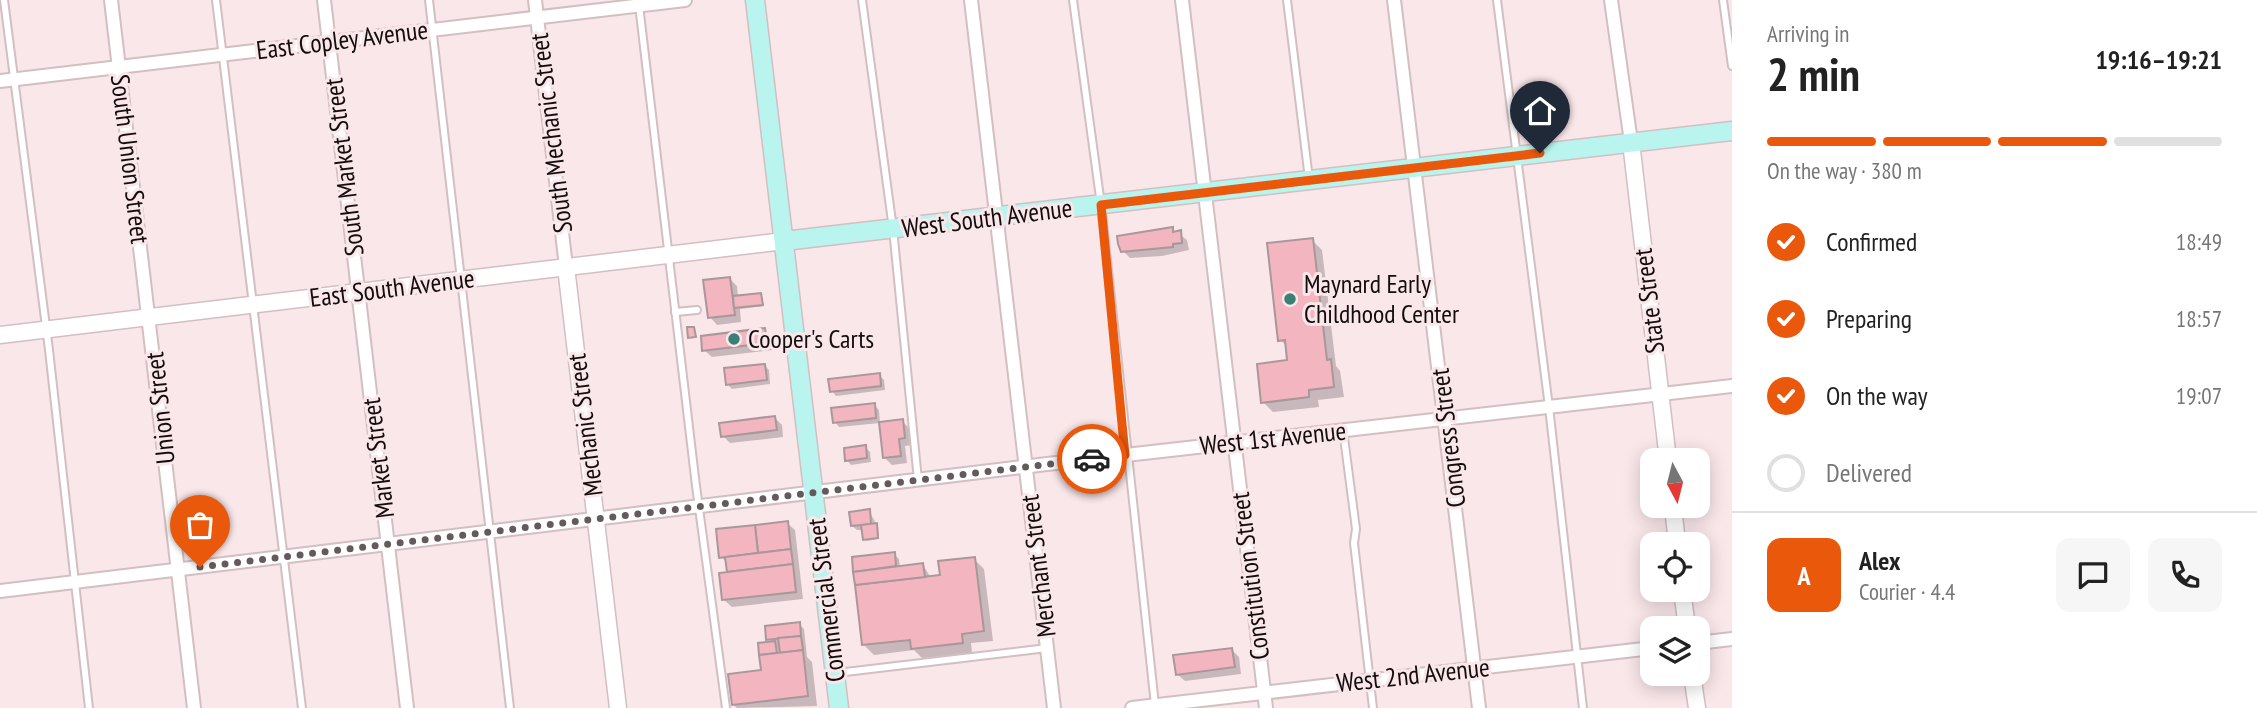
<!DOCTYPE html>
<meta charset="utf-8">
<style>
:root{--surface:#fff;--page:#f6f6f6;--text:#222;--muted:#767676;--line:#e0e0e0;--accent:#ea580c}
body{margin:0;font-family:"PT Sans Narrow",sans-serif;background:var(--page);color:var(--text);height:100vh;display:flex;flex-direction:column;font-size:26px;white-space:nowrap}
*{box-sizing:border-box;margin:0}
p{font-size:23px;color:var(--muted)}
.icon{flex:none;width:38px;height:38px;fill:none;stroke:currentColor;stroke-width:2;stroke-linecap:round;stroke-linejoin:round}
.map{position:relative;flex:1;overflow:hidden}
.side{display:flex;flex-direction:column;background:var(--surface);width:525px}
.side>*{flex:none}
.needle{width:46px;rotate:173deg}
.fabs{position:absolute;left:1640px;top:448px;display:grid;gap:14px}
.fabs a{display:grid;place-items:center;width:70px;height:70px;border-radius:14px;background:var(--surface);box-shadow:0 4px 18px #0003;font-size:35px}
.pin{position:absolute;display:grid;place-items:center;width:60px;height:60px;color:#fff;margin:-72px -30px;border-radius:50% 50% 50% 0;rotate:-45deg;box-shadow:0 0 7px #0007}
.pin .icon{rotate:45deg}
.courier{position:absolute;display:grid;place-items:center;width:70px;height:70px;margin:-35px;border:5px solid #ea580c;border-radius:50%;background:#fff;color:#222;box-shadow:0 2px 9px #0007}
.headline em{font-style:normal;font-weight:700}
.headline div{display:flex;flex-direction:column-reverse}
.headline{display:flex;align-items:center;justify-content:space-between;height:119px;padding:0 35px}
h1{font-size:46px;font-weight:700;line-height:52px}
.bar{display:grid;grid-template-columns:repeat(4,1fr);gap:10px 7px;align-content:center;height:84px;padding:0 35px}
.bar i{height:9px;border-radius:5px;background:var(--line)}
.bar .selected{background:var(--accent)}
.bar p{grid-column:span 4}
.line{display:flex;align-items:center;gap:18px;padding:0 35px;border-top:2px solid var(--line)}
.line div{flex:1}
.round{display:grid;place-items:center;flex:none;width:74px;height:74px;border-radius:14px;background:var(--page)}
ol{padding:0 35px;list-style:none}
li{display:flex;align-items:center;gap:21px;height:77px}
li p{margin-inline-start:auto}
li .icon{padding:7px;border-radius:50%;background:var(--accent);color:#fff;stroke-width:4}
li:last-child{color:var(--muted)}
li i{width:38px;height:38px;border:4px solid var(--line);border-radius:50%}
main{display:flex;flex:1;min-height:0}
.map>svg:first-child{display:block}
.shadow{fill:#0003}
.building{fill:#f3b5c0;stroke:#a9979a;stroke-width:2}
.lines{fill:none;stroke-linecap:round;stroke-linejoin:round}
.service-casing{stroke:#d2bfc2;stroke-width:10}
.minor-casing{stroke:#d2bfc2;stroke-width:16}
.tertiary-casing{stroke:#d2bfc2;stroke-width:19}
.secondary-casing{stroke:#d2bfc2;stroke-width:21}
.service{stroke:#fff;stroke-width:6}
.minor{stroke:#fff;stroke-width:12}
.tertiary{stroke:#fff;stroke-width:16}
.secondary{stroke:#b9f4ee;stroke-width:18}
.done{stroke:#64595b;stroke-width:7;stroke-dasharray:0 12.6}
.route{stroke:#ea580c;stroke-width:9}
.poi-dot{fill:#3a8076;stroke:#fae7ea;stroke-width:2.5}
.labels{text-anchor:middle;stroke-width:6;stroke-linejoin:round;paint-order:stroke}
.street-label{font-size:26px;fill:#130d0e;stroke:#fae7ea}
.poi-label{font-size:26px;fill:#130d0e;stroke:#fae7ea;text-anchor:start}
</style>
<main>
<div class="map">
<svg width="1732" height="708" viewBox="0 0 1732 708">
<rect width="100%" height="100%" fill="#fae7ea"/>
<g class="shadow">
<path d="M1172,229L1187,240L1189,250L1162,256L1130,258L1123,251Z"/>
<path d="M1312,240L1322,250L1336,366L1340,371L1344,397L1318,400L1319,407L1273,412L1263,402L1289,362L1288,347L1280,340Z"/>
<path d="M730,279L737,286L738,297L761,294L764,306L740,309L741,322L717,325L710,317Z"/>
<path d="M764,330L772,338L773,350L712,357L704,350Z"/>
<path d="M764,365L769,370L770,384L732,389L727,384Z"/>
<path d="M879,375L884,380L885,390L836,396L832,391Z"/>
<path d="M874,405L879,410L880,423L839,427L835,422Z"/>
<path d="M774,417L782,425L783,437L730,443L723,436Z"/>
<path d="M902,421L910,429L912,445L905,446L907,463L892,465L885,458Z"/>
<path d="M865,447L870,452L871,462L851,465L847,460Z"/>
<path d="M869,511L878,527L879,539L866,541L863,530H857L852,526Z"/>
<path d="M787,523L795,530L803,599L732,607L724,600L729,573L728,563L721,557Z"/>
<path d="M894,554L899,559L900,568L923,565L931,578L942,577L974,559L984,569L993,641L971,643L972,653L923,659L914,650L874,655L864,645L853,559Z"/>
<path d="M799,624L804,629L807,657L812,662L817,706L737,708L733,704L763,672L772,643L768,639Z"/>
<path d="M1232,650L1239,657L1241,674L1185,681L1177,674Z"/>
</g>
<g class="building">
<path d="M1173,227V232L1181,230L1182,243L1173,244V247L1121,252L1118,244L1117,236Z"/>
<path d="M1313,238L1327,360L1331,359L1334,387L1309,390V397L1261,403L1257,364L1287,360L1285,340L1278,341L1267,243Z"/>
<path d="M730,277L735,315L708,318L703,280Z"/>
<path d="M761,293L763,305L734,308L733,296Z"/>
<path d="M687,327H694L696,337L688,338Z"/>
<path d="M765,328L767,343L702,351L701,336Z"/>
<path d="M765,364L767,380L726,385L724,368Z"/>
<path d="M880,373L881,386L830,392L828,379Z"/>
<path d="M875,403L876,418L833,423L831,408Z"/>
<path d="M775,416L777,430L721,437L719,423Z"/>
<path d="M903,419L905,438L899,439L901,456L883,458L879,422Z"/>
<path d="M866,445L867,458L845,461L844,448Z"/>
<path d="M870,509L871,524L851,526L849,512Z"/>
<path d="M788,521L791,549L758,553L755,525Z"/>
<path d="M877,523L878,538L863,540L861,525Z"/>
<path d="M755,525L758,553L719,558L716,529Z"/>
<path d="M791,549L793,564L727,572L725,557Z"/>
<path d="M895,552L896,566L853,572L852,557Z"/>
<path d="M975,557L984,631L962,634L963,643L911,649L910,640L862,645L855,585L940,575L938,561Z"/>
<path d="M923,563L925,577L855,585L853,572Z"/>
<path d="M793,564L796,592L722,600L719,573Z"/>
<path d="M800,622L801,636L766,640L765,626Z"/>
<path d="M801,636L803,650L780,653L778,638Z"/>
<path d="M775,641L777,653L759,655L758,643Z"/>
<path d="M1232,648L1235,667L1176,675L1173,655Z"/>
<path d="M803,650L808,696L732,705L728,674L761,670L759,655Z"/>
</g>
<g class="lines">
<g class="service-casing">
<g id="service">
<path d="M4,0L49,350L89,708"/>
<path d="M216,0L302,708"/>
<path d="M429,0L510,708"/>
<path d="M862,0L893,229L918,480"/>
<path d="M1073,0L1101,205L1155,705"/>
<path d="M1287,0L1309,179"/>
<path d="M1497,0L1549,407L1583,708"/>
<path d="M1723,0L1732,66"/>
<path d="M639,5L696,486L726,708"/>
<path d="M675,312L697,310"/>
<path d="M1343,430L1356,529L1354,543L1373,708"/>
<path d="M837,673L1047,648"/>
</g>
</g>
<g class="minor-casing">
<g id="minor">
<path d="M111,0L194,708"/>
<path d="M324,0L407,708"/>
<path d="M535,0L566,267"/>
<path d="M971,0L1054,708"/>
<path d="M1182,0L1266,708"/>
<path d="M1394,0L1479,708"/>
<path d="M1611,0L1631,142"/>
<path d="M0,81L685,0"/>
<path d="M0,591L1047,464L1732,386"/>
<path d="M1698,643L1732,639"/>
<path d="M1132,708L1652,648"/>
</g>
</g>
<g class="tertiary-casing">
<g id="tertiary">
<path d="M1631,142L1668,460"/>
<path d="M566,267L618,708"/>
<path d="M0,335L784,241"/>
<path d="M1673,506L1677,544"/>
<path d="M1682,590L1687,628"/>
<path d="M1692,674L1697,708"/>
</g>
</g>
<g class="secondary-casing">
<g id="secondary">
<path d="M755,0L839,708"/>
<path d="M784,241L1732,131"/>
</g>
</g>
<use href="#service" class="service"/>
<use href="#minor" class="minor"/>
<use href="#tertiary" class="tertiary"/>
<use href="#secondary" class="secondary"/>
</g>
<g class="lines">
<path class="done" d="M200,567L1092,459"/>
<path class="route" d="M1092,459L1125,455L1101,205L1540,153"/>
</g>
<g class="poi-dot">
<circle cx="1290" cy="299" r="7"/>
<circle cx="734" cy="339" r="7"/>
</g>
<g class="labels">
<g class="street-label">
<text transform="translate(342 40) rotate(-7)" y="9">East Copley Avenue</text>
<text transform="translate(551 133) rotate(-97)" y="9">South Mechanic Street</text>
<text transform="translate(130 159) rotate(83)" y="9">South Union Street</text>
<text transform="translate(344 167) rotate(-97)" y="9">South Market Street</text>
<text transform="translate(987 218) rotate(-7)" y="9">West South Avenue</text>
<text transform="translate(392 288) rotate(-7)" y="9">East South Avenue</text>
<text transform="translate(1649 301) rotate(-97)" y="9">State Street</text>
<text transform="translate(160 408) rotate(-96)" y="9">Union Street</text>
<text transform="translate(585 425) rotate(-97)" y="9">Mechanic Street</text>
<text transform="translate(1273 438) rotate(-6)" y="9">West 1st Avenue</text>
<text transform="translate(1448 438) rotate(-97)" y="9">Congress Street</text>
<text transform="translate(378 458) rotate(-97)" y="9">Market Street</text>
<text transform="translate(1038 566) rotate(-97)" y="9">Merchant Street</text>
<text transform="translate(1250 576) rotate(-97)" y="9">Constitution Street</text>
<text transform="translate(826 600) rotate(-97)" y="9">Commercial Street</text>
<text transform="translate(1413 675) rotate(-6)" y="9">West 2nd Avenue</text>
</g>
<g class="poi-label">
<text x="1304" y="293">Maynard Early<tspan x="1304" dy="30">Childhood Center</tspan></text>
<text x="748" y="348">Cooper's Carts</text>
</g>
</g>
</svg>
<div class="fabs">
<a><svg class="needle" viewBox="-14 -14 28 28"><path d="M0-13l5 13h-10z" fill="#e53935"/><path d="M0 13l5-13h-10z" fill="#767676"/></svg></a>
<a><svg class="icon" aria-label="locate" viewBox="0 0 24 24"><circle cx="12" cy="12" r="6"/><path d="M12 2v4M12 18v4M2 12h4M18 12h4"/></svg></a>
<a><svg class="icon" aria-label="layers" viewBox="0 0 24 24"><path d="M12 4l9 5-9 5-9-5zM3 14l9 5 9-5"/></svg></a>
</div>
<div class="pin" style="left:200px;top:567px;background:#ea580c"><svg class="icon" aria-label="bag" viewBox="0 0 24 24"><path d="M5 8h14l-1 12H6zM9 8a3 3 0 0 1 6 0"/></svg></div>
<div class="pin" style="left:1540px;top:153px;background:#1f2937"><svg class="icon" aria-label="home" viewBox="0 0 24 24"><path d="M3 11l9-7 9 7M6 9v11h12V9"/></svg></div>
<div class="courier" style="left:1092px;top:459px"><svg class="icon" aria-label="car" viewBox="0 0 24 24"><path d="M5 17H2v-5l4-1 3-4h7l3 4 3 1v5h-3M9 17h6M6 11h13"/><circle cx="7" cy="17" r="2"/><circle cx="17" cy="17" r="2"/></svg></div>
</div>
<section class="side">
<div class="headline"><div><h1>2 min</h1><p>Arriving in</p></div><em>19:16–19:21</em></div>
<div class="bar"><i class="selected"></i><i class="selected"></i><i class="selected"></i><i></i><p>On the way · 380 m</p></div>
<ol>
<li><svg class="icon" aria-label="check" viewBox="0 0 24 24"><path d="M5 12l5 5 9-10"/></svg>Confirmed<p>18:49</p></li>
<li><svg class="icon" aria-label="check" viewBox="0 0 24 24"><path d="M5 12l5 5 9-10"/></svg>Preparing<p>18:57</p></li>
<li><svg class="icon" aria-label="check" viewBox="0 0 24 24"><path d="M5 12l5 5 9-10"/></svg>On the way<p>19:07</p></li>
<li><i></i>Delivered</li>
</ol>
<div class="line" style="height:126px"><b class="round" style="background:var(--accent);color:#fff">A</b><div><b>Alex</b><p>Courier · 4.4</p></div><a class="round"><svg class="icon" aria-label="chat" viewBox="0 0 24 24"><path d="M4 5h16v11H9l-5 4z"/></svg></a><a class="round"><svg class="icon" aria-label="phone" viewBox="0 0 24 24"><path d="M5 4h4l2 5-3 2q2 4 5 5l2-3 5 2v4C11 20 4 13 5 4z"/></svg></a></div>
</section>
</main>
